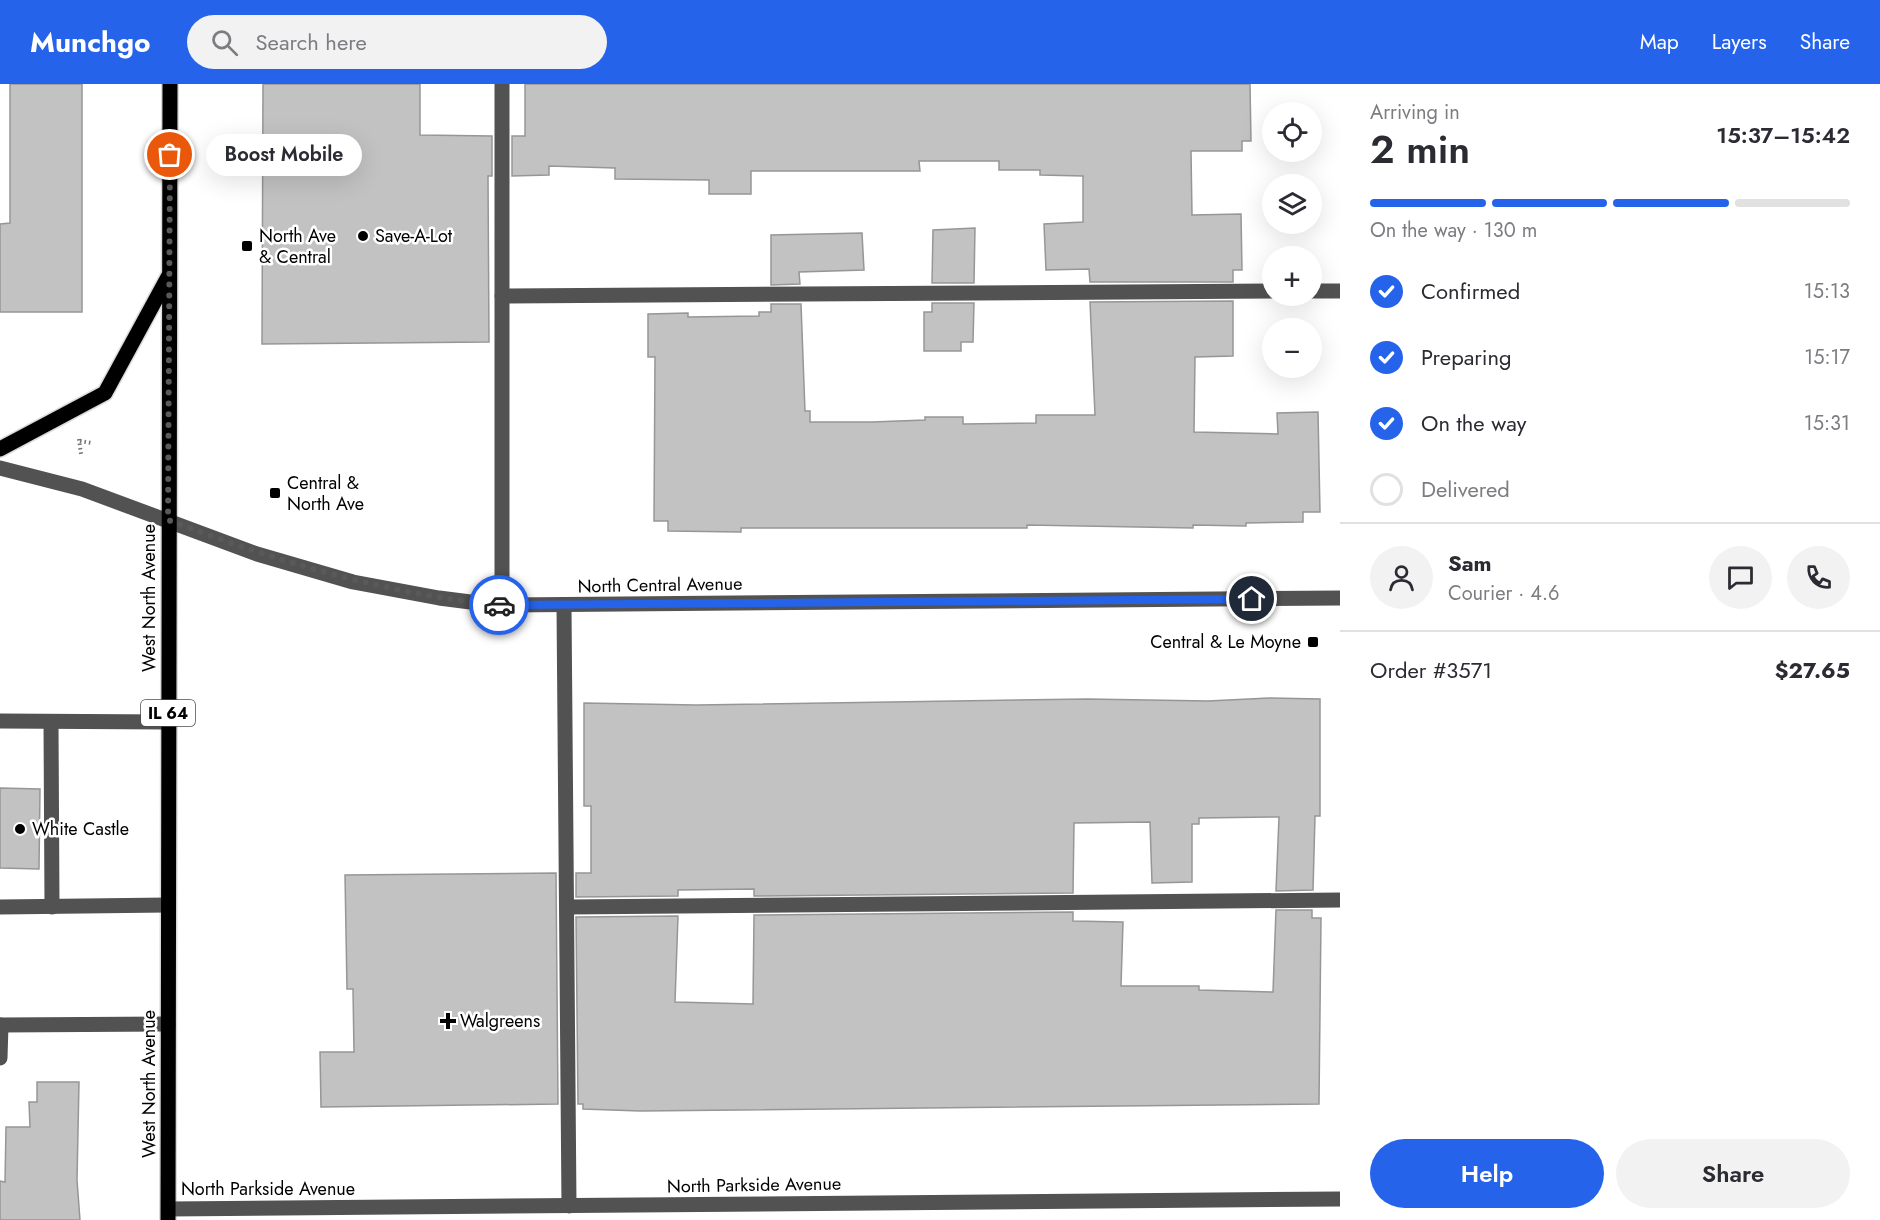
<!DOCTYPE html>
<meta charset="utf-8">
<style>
:root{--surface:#fff;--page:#f2f2f3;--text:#2b2b33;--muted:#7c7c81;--line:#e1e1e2;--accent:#2563eb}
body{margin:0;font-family:Jost,sans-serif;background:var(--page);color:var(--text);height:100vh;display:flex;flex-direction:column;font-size:22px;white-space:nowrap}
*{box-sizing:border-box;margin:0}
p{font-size:20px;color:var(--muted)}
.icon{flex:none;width:33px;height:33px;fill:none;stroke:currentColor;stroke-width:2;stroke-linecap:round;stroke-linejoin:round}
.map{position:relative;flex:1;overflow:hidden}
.drawer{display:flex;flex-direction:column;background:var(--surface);width:540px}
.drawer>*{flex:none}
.buttons{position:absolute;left:1262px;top:18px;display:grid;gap:12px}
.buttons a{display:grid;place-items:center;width:60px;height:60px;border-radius:50%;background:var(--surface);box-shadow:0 6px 24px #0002;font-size:30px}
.pin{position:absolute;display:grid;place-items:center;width:51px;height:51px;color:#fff;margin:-26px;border:3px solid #fff;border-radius:50%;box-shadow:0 2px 6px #0007}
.courier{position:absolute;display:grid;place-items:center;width:60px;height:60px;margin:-30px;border:4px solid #2563eb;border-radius:50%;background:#fff;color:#222;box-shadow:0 2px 8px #0007}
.bubble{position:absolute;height:42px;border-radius:21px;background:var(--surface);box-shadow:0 6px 24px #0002;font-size:20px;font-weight:600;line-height:42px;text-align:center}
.summary em{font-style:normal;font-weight:600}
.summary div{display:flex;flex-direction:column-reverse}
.summary{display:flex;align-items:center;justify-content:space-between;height:102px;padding:0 30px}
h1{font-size:39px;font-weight:600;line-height:45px}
.bar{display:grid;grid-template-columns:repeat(4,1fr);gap:9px 6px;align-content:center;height:72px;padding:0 30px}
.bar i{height:8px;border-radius:4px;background:var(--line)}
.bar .selected{background:var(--accent)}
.bar p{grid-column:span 4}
.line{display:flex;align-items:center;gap:15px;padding:0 30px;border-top:2px solid var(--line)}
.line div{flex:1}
.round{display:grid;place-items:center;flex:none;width:63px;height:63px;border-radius:32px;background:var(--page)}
ol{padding:0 30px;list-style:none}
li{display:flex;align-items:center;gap:18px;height:66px}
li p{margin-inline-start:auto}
li .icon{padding:6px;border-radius:50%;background:var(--accent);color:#fff;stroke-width:4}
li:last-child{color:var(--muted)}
li i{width:33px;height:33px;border:3px solid var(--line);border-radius:50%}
.action{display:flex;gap:12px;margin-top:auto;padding:12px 30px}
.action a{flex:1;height:69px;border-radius:36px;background:var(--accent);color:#fff;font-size:24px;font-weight:600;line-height:69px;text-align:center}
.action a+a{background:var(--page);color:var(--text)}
header{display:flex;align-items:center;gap:36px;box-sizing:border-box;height:84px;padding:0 30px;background:var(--accent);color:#fff}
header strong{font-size:28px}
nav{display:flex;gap:33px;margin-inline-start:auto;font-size:21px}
.search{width:420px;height:54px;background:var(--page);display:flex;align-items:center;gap:15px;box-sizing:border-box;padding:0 21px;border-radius:33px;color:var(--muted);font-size:22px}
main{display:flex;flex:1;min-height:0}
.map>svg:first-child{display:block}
.building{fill:#c2c2c2;stroke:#969696;stroke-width:1.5}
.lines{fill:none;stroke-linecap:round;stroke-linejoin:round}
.major-casing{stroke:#dbdbdb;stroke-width:18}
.path{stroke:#747474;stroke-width:4;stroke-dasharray:1.5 3;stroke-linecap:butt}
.minor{stroke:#525252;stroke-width:15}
.major{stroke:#000;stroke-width:15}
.done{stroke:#595959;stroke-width:6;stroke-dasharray:0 10.8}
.route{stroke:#2563eb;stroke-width:8}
.poi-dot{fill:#000;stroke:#fff;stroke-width:2}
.labels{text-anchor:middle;stroke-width:5;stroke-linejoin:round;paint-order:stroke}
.shield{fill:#fff;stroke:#4c4c4c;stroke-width:1.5}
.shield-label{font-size:16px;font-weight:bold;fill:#000}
.poi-label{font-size:18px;fill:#000;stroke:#fff;text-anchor:start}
.street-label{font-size:18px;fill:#000;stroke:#fff}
</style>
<header>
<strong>Munchgo</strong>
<div class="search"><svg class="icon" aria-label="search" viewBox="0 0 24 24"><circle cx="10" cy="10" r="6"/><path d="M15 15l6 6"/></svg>Search here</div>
<nav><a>Map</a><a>Layers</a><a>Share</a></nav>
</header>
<main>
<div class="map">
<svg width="1340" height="1136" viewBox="0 0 1340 1136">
<rect width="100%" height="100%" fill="#fff"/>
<g class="building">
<path d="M10,0H82V228H0V140L10,139Z"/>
<path d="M263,0H420V51L492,52V92H488L489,258L262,260Z"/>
<path d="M525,0H1250L1251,57H1242V67H1191L1192,131L1241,130L1242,186H1233V198H1090L1089,185L1046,186L1044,140L1083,138V92L1040,91V86H999V77H919L920,87H751V110H709V96L615,95V84L549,82V91L512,92V52H525Z"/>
<path d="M975,144L974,199H932L933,146Z"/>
<path d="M862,149L864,186L799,188L800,200L771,201V151Z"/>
<path d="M1233,217V272L1195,273L1194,348L1278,350L1277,329L1318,328L1320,428H1303V438L1246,439V442L1193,441V444L1027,441V444H741V448L668,447V437H654L655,273H648V230L688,229V233L759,232V228H771V220H801L805,327H810V338H872L925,336V333H963V340L1036,339V331H1095L1090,218Z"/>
<path d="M932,219H974L973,258H961V267H924V228H932Z"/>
<path d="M1269,614L1320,615V732H1315L1313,806L1276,807L1279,733L1199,734V740H1192V798L1152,799L1150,738L1074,739L1073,809L754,812V805L678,806V812L576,813V789H591V722H584V619L696,621L1087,615L1208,617Z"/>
<path d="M0,704L40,705L39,785L0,784Z"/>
<path d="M556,789L558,1020L321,1023L320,968H354L353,905H347L345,791Z"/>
<path d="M1276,826H1312V834H1321L1319,1020L640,1027L583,1025V1020H578L576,833L678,832L675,918L753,920L754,831L1073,828V837L1123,838L1121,902H1199V906L1273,908Z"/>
<path d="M37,998H79L77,1096L80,1136H0V1097L5,1098L6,1043H30L29,1018H37Z"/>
</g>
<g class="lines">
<g class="major-casing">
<g id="major">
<path d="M0,365L105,309L168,193"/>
<path d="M168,1136L170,0"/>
</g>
</g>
<g class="path">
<path d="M79,355L81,370"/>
<path d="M80,357L92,359"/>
</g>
<g class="minor">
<path d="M1311,207H1340"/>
<path d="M502,212L1272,207"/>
<path d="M0,384L82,405L257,470L353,498L439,514L494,521L1340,514"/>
<path d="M502,521V0"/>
<path d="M564,522L569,1122"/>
<path d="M0,637L168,638"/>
<path d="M51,638L52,823"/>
<path d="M0,823L168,821"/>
<path d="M568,823L1340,816"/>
<path d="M0,941L168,940"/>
<path d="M0,974L1,941"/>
<path d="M169,1125L1340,1115"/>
</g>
<use href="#major" class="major"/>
</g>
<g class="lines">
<path class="done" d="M170,71L168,436C276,477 384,510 499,521"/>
<path class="route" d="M499,521L1252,515"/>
</g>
<g class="poi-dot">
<circle cx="363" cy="152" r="6"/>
<rect x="241" y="156" width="12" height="12" rx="3"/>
<rect x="269" y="403" width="12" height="12" rx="3"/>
<rect x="1307" y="552" width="12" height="12" rx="3"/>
<circle cx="20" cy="745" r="6"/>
<path d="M445 928h6v6h6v6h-6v6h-6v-6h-6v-6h6z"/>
</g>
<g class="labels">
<rect class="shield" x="141" y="616" width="54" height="26" rx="4.5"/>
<g class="shield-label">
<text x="168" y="635">IL 64</text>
</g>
<g class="poi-label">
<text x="259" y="158">North Ave<tspan x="259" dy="21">&amp; Central</tspan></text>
<text x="375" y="158">Save-A-Lot</text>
<text x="287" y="405">Central &amp;<tspan x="287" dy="21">North Ave</tspan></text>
<text x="1301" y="564" text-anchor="end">Central &amp; Le Moyne</text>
<text x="32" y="751">White Castle</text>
<text x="460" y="943">Walgreens</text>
</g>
<g class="street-label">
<text transform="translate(660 501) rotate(-1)" y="6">North Central Avenue</text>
<text transform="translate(149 514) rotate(-90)" y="6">West North Avenue</text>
<text transform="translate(149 1000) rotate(-90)" y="6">West North Avenue</text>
<text transform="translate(754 1101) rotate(-1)" y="6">North Parkside Avenue</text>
<text x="268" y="1111">North Parkside Avenue</text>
</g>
</g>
</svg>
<div class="buttons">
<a><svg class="icon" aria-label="locate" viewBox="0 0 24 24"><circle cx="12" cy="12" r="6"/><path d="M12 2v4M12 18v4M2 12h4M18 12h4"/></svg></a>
<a><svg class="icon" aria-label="layers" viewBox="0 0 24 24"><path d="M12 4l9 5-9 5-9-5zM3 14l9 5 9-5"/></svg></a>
<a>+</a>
<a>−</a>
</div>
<div class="pin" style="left:170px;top:71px;background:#ea580c"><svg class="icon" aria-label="bag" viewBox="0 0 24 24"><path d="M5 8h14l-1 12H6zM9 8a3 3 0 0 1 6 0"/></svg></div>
<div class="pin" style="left:1252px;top:515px;background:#1f2937"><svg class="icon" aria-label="home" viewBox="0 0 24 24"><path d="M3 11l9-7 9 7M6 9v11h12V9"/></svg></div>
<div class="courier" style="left:499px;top:521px"><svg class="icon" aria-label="car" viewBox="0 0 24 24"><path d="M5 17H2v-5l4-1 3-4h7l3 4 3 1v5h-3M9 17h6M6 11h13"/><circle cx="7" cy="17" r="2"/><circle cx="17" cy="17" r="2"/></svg></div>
<div class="bubble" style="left:206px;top:50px;width:156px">Boost Mobile</div>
</div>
<section class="drawer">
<div class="summary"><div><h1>2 min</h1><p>Arriving in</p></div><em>15:37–15:42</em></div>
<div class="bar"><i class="selected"></i><i class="selected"></i><i class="selected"></i><i></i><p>On the way · 130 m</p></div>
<ol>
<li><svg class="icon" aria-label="check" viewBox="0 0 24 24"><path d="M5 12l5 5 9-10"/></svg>Confirmed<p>15:13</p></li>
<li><svg class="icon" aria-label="check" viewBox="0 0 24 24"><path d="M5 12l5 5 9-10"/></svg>Preparing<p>15:17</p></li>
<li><svg class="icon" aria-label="check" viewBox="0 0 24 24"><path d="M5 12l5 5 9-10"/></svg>On the way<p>15:31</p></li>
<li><i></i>Delivered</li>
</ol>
<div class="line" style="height:108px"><a class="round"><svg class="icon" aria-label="person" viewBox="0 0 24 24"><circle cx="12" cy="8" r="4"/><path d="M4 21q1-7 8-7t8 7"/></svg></a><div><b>Sam</b><p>Courier · 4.6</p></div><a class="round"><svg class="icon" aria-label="chat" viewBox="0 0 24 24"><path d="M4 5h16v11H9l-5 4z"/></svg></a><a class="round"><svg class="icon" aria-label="phone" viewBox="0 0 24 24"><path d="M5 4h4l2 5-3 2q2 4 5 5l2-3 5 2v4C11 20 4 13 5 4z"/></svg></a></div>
<div class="line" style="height:78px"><div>Order #3571</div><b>$27.65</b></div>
<div class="action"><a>Help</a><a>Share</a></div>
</section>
</main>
